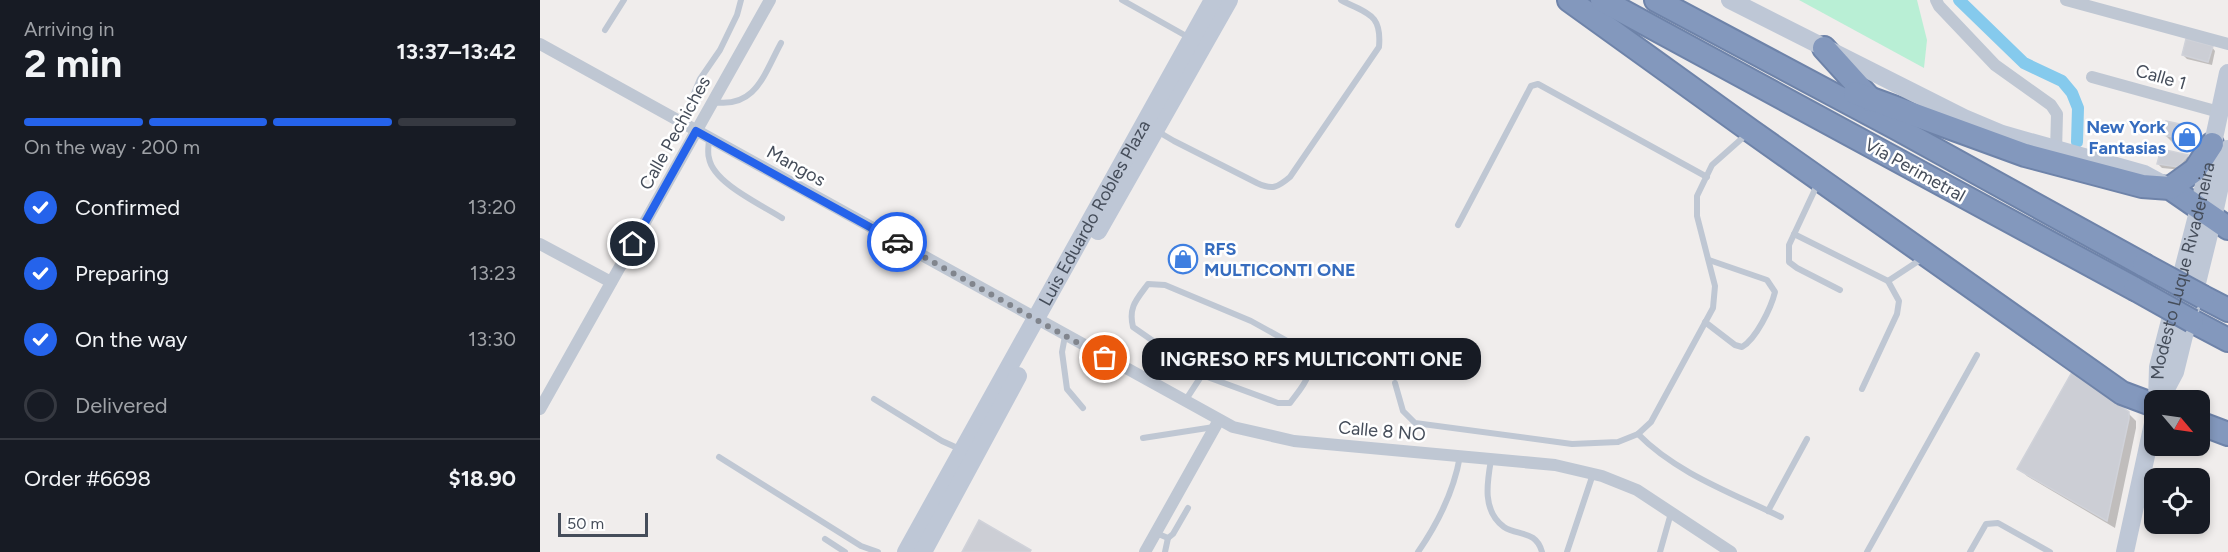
<!DOCTYPE html>
<meta charset="utf-8">
<style>
:root{--surface:#171b24;--page:#242831;--text:#f1f3f6;--muted:#9ea1a6;--line:#363941;--accent:#2563eb}
body{margin:0;font-family:Figtree,sans-serif;background:var(--page);color:var(--text);height:100vh;display:flex;flex-direction:column;font-size:22px;white-space:nowrap}
*{box-sizing:border-box;margin:0}
p{font-size:20px;color:var(--muted)}
.icon{flex:none;width:33px;height:33px;fill:none;stroke:currentColor;stroke-width:2;stroke-linecap:round;stroke-linejoin:round}
.map{position:relative;flex:1;overflow:hidden}
.panel{display:flex;flex-direction:column;background:var(--surface);width:540px}
.panel>*{flex:none}
.needle{width:39px;rotate:119deg}
.controls{position:absolute;left:1604px;top:390px;display:grid;gap:12px}
.controls a{display:grid;place-items:center;width:66px;height:66px;border-radius:12px;background:var(--surface);box-shadow:0 3px 9px #0003;font-size:30px}
.scale{position:absolute;left:18px;bottom:15px;width:90px;box-sizing:border-box;padding-left:6px;border:3px solid #454d5a;border-top:0;font-size:16px;line-height:21px;white-space:nowrap;color:#454d5a;-webkit-text-stroke:4px #fff;paint-order:stroke}
.pin{position:absolute;display:grid;place-items:center;width:51px;height:51px;color:#fff;margin:-26px;border:3px solid #fff;border-radius:50%;box-shadow:0 2px 6px #0007}
.courier{position:absolute;display:grid;place-items:center;width:60px;height:60px;margin:-30px;border:4px solid #2563eb;border-radius:50%;background:#fff;color:#222;box-shadow:0 2px 8px #0007}
.bubble{position:absolute;height:42px;border-radius:18px;background:var(--surface);box-shadow:0 3px 9px #0003;font-size:20px;font-weight:700;line-height:42px;text-align:center}
.overview em{font-style:normal;font-weight:700}
.overview div{display:flex;flex-direction:column-reverse}
.overview{display:flex;align-items:center;justify-content:space-between;height:102px;padding:0 24px}
h1{font-size:39px;font-weight:700;line-height:45px}
.bar{display:grid;grid-template-columns:repeat(4,1fr);gap:9px 6px;align-content:center;height:72px;padding:0 24px}
.bar i{height:8px;border-radius:4px;background:var(--line)}
.bar .selected{background:var(--accent)}
.bar p{grid-column:span 4}
.line{display:flex;align-items:center;gap:15px;padding:0 24px;border-top:2px solid var(--line)}
.line div{flex:1}
ol{padding:0 24px;list-style:none}
li{display:flex;align-items:center;gap:18px;height:66px}
li p{margin-inline-start:auto}
li .icon{padding:6px;border-radius:50%;background:var(--accent);color:#fff;stroke-width:4}
li:last-child{color:var(--muted)}
li i{width:33px;height:33px;border:3px solid var(--line);border-radius:50%}
main{display:flex;flex:1;min-height:0}
.map>svg:first-child{display:block}
.green{fill:#b9efd5}
.shadow{fill:#0003}
.lines{fill:none;stroke-linecap:round;stroke-linejoin:round}
.canal{stroke:#85caed;stroke-width:12}
.building{fill:#ccced5;stroke:#d0d2d9;stroke-width:1.5}
.highway-casing{stroke:#6e83a9;stroke-width:26}
.lane{stroke:#bfc7d3;stroke-width:6}
.street{stroke:#bfc7d3;stroke-width:12}
.secondary{stroke:#bec7d6;stroke-width:18}
.highway{stroke:#8398bd;stroke-width:22}
.highway-bridge-casing{stroke:#6e83a9;stroke-width:26;stroke-linecap:butt}
.highway-bridge{stroke:#8398bd;stroke-width:22}
.done{stroke:#81858d;stroke-width:6;stroke-dasharray:0 10.8}
.route{stroke:#2563eb;stroke-width:8}
.labels{text-anchor:middle;stroke-width:5;stroke-linejoin:round;paint-order:stroke}
.street-label{font-size:18px;fill:#454d5a;stroke:#fff}
.shop-label{font-size:18px;font-weight:bold;fill:#366cbe;stroke:#fff;text-anchor:end}
</style>
<main>
<section class="panel">
<div class="overview"><div><h1>2 min</h1><p>Arriving in</p></div><em>13:37–13:42</em></div>
<div class="bar"><i class="selected"></i><i class="selected"></i><i class="selected"></i><i></i><p>On the way · 200 m</p></div>
<ol>
<li><svg class="icon" aria-label="check" viewBox="0 0 24 24"><path d="M5 12l5 5 9-10"/></svg>Confirmed<p>13:20</p></li>
<li><svg class="icon" aria-label="check" viewBox="0 0 24 24"><path d="M5 12l5 5 9-10"/></svg>Preparing<p>13:23</p></li>
<li><svg class="icon" aria-label="check" viewBox="0 0 24 24"><path d="M5 12l5 5 9-10"/></svg>On the way<p>13:30</p></li>
<li><i></i>Delivered</li>
</ol>
<div class="line" style="height:78px"><div>Order #6698</div><b>$18.90</b></div>
</section>
<div class="map">
<svg width="1688" height="552" viewBox="0 0 1688 552">
<rect width="100%" height="100%" fill="#f0edec"/>
<path class="green" d="M1259,0H1377L1387,40L1384,68Z"/>
<g class="shadow">
<path d="M1672,47L1675,51L1672,65L1647,59L1643,55Z"/>
<path d="M1654,128L1662,136L1659,149L1633,143L1625,135Z"/>
<path d="M1647,156L1651,159L1642,170L1622,168L1618,164Z"/>
<path d="M1588,413L1596,421V428L1575,528L1487,476L1479,468Z"/>
</g>
<g class="lines">
<path class="canal" d="M1419,0L1484,63L1522,81L1532,93L1538,108L1537,142"/>
</g>
<g class="building">
<path d="M1646,39L1673,46L1668,62L1642,55Z"/>
<path d="M1626,121L1654,127L1651,141L1623,135Z"/>
<path d="M1621,149L1648,155L1638,167L1617,164Z"/>
<path d="M1532,372L1589,412V419L1567,521L1477,469Z"/>
<path d="M439,520L491,550L490,552H422Z"/>
</g>
<g class="lines">
<g class="highway-casing">
<g id="highway">
<path d="M1029,0L1211,131L1582,393L1614,405"/>
<path d="M1062,0L1595,289"/>
<path d="M1116,0L1358,129L1604,265"/>
<path d="M1284,48L1332,101"/>
<path d="M1315,93L1485,155L1602,186L1630,188L1688,228"/>
<path d="M1630,188L1655,170L1672,144"/>
<path d="M1663,297L1688,310"/>
<path d="M1652,321L1688,340"/>
<path d="M1659,423L1688,434"/>
</g>
</g>
<g class="lane">
<path d="M582,0L648,37"/>
<path d="M65,30L84,0"/>
<path d="M173,102C216,109 224,74 241,43"/>
<path d="M144,123L150,103L160,79L180,50L197,15L201,0"/>
<path d="M617,131L634,141L717,183C732,190 737,188 750,177L839,47C842,13 827,14 801,0"/>
<path d="M169,138C169,145 167,152 169,158C173,183 222,205 242,218"/>
<path d="M1278,183L1249,245V262L1257,268L1300,290"/>
<path d="M918,225L991,86L998,84L1167,177"/>
<path d="M1254,234L1348,281L1383,258"/>
<path d="M608,284L625,285L711,321L767,352C774,376 764,384 750,403H738L662,375L593,327C588,307 597,299 608,284Z"/>
<path d="M1165,322L1195,345L1202,347C1216,339 1231,308 1235,292L1227,280L1169,260"/>
<path d="M525,336L522,352L527,389L543,408"/>
<path d="M855,383L863,411L875,423L1032,444L1078,442L1098,434L1111,422L1173,308L1175,286L1157,216V196L1172,165L1207,134"/>
<path d="M1322,389L1357,314L1359,301L1348,281"/>
<path d="M334,399L402,441L422,450"/>
<path d="M645,401L662,375"/>
<path d="M1098,434C1136,473 1192,493 1241,517"/>
<path d="M603,438L674,427"/>
<path d="M179,457L321,546L338,552"/>
<path d="M951,460C947,483 942,511 964,527C978,536 996,530 1002,552"/>
<path d="M1228,511L1267,439"/>
<path d="M616,533L628,538L633,534L648,508"/>
<path d="M285,539L305,552"/>
<path d="M625,552L628,538"/>
<path d="M878,552C898,523 914,491 920,456"/>
<path d="M1027,552L1053,474"/>
<path d="M1120,552L1131,513"/>
<path d="M1327,552L1437,355"/>
<path d="M1430,552L1446,524L1458,523L1510,552"/>
</g>
<g class="street">
<path d="M1396,0L1399,6L1455,65L1511,105L1517,114L1516,151"/>
<path d="M1526,0L1688,44"/>
<path d="M0,44L693,427L754,441L1015,465L1062,476L1097,490L1191,552"/>
<path d="M1552,77L1679,112"/>
<path d="M0,244L71,282"/>
<path d="M0,409L230,0"/>
<path d="M605,552L679,420"/>
</g>
<g class="secondary">
<path d="M1190,0L1424,118L1462,134L1604,174L1628,187"/>
<path d="M558,231L689,0"/>
<path id="s1" d="M1617,400L1618,367L1659,208L1688,73"/>
<path d="M1620,400L1635,372L1673,218L1688,149"/>
<path id="s2" d="M366,552L673,0"/>
<path d="M383,552L478,376"/>
<path d="M1585,552L1614,419"/>
</g>
<use href="#highway" class="highway"/>
<g class="highway-bridge-casing">
<g id="highway-bridge">
<path d="M1604,265L1663,297"/>
<path d="M1595,289L1652,321"/>
</g>
</g>
<use href="#highway-bridge" class="highway-bridge"/>
</g>
<g class="lines">
<path class="done" d="M357,242L565,358"/>
<path class="route" d="M93,244L156,131L357,242"/>
</g>
<defs>
<g id="shop-ring" transform="scale(1.5)"><circle r="9.5" fill="#fff" stroke="#3f7fe0" stroke-width="1.5"/><path d="M-5-2.5h2.3a2.7 3.5 0 0 1 5.4 0H5L5.5 6h-11ZM-1.5-2.5h3a1.5 2.3 0 0 0-3 0Z" fill="#3f7fe0"/></g>
</defs>
<g fill-rule="evenodd">
<use href="#shop-ring" x="1647" y="137"/>
<use href="#shop-ring" x="643" y="259"/>
</g>
<g class="labels">
<g class="street-label">
<text transform="translate(1621 77) rotate(16)" y="6">Calle 1</text>
<text transform="translate(135 133) rotate(-61)" y="6">Calle Pechiches</text>
<text transform="translate(256 166) rotate(29)" y="6">Mangos</text>
<text transform="translate(1375 170) rotate(29)" y="6">Vía Perimetral</text>
<text dy="6" stroke="none"><textPath href="#s2" startOffset="388">Luis Eduardo Robles Plaza</textPath></text>
<text dy="6" stroke="none"><textPath href="#s1" startOffset="132">Modesto Luque Rivadeneira</textPath></text>
<text transform="translate(842 431) rotate(5)" y="6">Calle 8 NO</text>
</g>
<g class="shop-label">
<text x="1626" y="133">New York<tspan x="1626" dy="21">Fantasias</tspan></text>
<text x="664" y="255" text-anchor="start">RFS<tspan x="664" dy="21">MULTICONTI ONE</tspan></text>
</g>
</g>
</svg>
<div class="controls">
<a><svg class="needle" viewBox="-14 -14 28 28"><path d="M0-13l5 13h-10z" fill="#e53935"/><path d="M0 13l5-13h-10z" fill="#9ea1a6"/></svg></a>
<a><svg class="icon" aria-label="locate" viewBox="0 0 24 24"><circle cx="12" cy="12" r="6"/><path d="M12 2v4M12 18v4M2 12h4M18 12h4"/></svg></a>
</div>
<div class="scale">50 m</div>
<div class="pin" style="left:565px;top:358px;background:#ea580c"><svg class="icon" aria-label="bag" viewBox="0 0 24 24"><path d="M5 8h14l-1 12H6zM9 8a3 3 0 0 1 6 0"/></svg></div>
<div class="pin" style="left:93px;top:244px;background:#1f2937"><svg class="icon" aria-label="home" viewBox="0 0 24 24"><path d="M3 11l9-7 9 7M6 9v11h12V9"/></svg></div>
<div class="courier" style="left:357px;top:242px"><svg class="icon" aria-label="car" viewBox="0 0 24 24"><path d="M5 17H2v-5l4-1 3-4h7l3 4 3 1v5h-3M9 17h6M6 11h13"/><circle cx="7" cy="17" r="2"/><circle cx="17" cy="17" r="2"/></svg></div>
<div class="bubble" style="left:602px;top:338px;width:339px">INGRESO RFS MULTICONTI ONE</div>
</div>
</main>
